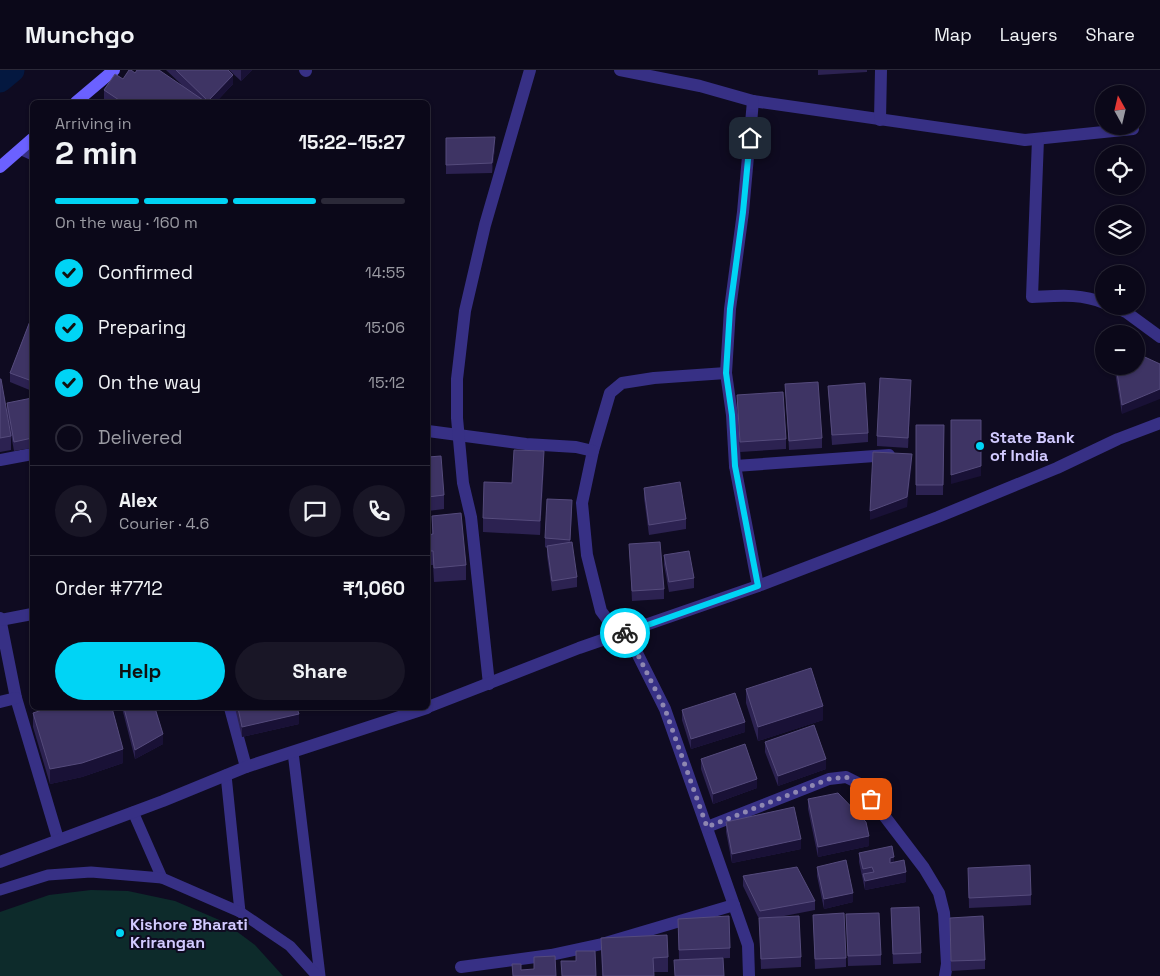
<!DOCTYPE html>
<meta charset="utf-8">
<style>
:root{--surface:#0b0819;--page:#191626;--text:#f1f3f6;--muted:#9a9aa2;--line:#2b2938;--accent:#00d4f5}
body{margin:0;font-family:"Space Grotesk",sans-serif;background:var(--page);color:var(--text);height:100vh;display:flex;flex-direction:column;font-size:19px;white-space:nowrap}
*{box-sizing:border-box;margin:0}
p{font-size:16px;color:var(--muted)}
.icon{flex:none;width:28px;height:28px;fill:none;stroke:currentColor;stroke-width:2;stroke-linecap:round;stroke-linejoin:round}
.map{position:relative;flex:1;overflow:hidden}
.drawer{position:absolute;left:30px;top:30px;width:400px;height:610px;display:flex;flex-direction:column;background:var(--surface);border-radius:8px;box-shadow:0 1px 4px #0004,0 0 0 1px var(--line)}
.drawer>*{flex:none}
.needle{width:32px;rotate:352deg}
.controls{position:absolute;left:1095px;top:15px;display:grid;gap:10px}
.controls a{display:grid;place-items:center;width:50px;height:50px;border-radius:50%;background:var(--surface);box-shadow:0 1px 4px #0004,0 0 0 1px var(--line);font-size:25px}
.pin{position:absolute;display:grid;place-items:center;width:42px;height:42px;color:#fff;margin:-21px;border-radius:10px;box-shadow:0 2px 8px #0006}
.courier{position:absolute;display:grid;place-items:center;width:50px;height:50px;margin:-25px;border:4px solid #00d4f5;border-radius:50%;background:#fff;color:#222;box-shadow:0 1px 6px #0007}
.summary em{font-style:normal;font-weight:600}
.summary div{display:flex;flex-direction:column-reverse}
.summary{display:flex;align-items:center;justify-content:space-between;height:85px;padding:0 25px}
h1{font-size:32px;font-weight:600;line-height:38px}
.bar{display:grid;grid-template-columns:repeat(4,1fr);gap:8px 5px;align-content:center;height:60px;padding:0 25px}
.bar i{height:6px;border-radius:4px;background:var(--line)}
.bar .active{background:var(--accent)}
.bar p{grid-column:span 4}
.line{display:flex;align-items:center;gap:12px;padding:0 25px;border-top:1px solid var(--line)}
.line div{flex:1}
.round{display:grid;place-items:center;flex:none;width:52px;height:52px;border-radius:26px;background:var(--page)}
ol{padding:0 25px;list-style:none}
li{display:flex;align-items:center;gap:15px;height:55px}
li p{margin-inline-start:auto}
li .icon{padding:5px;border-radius:50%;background:var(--accent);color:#111;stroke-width:4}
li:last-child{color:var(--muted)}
li i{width:28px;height:28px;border:2px solid var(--line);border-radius:50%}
.cta{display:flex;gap:10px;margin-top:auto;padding:10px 25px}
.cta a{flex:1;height:58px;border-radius:30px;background:var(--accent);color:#111;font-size:20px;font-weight:600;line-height:58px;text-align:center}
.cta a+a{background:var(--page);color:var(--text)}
header{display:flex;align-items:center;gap:30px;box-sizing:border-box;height:70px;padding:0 25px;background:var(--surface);border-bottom:1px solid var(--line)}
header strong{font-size:24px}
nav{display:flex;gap:28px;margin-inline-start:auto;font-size:18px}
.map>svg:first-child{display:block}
.green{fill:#0d2b2b}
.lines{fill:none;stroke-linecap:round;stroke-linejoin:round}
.canal{stroke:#041840;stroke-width:25}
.lane{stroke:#373085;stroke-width:11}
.street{stroke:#373085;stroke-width:12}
.secondary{stroke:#6b61ff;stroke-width:12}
.wall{fill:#2c2251}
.shaded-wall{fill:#191136}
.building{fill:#3e3464;stroke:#554b7c}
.done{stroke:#8e87b1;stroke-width:5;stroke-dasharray:0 9}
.route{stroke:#00d4f5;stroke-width:6}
.poi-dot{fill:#00d4f5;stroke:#0f0b21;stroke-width:2}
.labels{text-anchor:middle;stroke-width:4;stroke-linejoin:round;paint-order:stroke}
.poi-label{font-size:16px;font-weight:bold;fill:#d2caff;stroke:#0f0b21;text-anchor:start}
</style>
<header>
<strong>Munchgo</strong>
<nav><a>Map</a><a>Layers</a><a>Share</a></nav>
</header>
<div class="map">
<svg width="1160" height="906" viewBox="0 0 1160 906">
<rect width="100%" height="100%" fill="#0f0b21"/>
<path class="green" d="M91,820L128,821L175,831L224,852L255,875L283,906H0V842L49,825Z"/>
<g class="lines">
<path class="canal" d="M0,10L12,0"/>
<g class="lane">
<path d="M293,682L320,906"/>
<path d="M226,705L240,842"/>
<path d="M133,742L162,808"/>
<path d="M0,820L48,805L91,802L162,808L240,842L290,876L317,906"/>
</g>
<g class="street">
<path d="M305,0L306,1"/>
<path d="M620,0L700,16L753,31L1025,70L1133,59"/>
<path d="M753,31L743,142L730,239L726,303L732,345L735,396L758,516"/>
<path d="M880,50L881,0"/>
<path d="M1038,69L1032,227C1057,226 1080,223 1104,233"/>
<path d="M21,79L32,84"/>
<path d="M1113,236L1126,242L1160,267"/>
<path d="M726,303L654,308L622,313L610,323L593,381L582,433L587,485L601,541L619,565L636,581L665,639L748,875L749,906"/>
<path d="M428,361L526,374L576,377L593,381"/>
<path d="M0,390L32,384"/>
<path d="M735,396L889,385"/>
<path d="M0,548L16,628L58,769"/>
<path d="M0,550L32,544"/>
<path d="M489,614L471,447L463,413L457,348V309L465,241L485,155L530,0"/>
<path d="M0,632L16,628"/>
<path d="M428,637L579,578L758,516L938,447L1057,398L1118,369L1160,353"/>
<path d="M230,638L246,697"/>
<path d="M707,757L829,709L846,707L860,714L924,798L939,823L944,843L947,894L945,906"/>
<path d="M0,792L163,731L246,697L427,638"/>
<path d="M461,897L551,885L602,874L734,835"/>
</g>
<g class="secondary">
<path d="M76,32L114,0"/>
<path d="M0,97L32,69"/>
</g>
</g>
<g class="wall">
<path d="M166,0H228L233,14L216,32H104V20L135,3L182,15Z"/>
<path d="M229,0H252L241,11Z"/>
<path d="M818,0H867V2L818,5Z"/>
<path d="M446,68L495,77L492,103L446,104Z"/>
<path d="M32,231V321L10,312V303L31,248H30V238Z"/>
<path d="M1114,296H1136L1122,344Z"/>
<path d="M0,309L11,366V380L0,382Z"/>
<path d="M785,314L822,368V378L789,380Z"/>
<path d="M828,316L868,363V372L832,375Z"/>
<path d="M911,319L908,378L877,376V366Z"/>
<path d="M737,325L786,369V379L740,382Z"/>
<path d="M32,328V378L14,381L7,342V333Z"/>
<path d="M916,355H944L943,425H916Z"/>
<path d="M428,387L444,425V439L428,441Z"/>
<path d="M544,395L540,465L483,462V448L512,413Z"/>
<path d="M644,418L686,449V459L649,465L644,428Z"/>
<path d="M572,440L570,473L577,507V517L552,521L547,486V478L545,477V468Z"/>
<path d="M432,446L466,495V510L434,512L433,495H429V514H428V465L432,464Z"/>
<path d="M629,474L664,519V529L632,531Z"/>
<path d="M664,485L694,508V518L669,522L664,495Z"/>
<path d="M746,619L823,650L758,671L746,633Z"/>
<path d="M122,638H155L163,674L135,689Z"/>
<path d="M235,638H297L299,654L242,667Z"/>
<path d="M682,640L745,662L691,679L682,650Z"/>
<path d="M33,643L123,693L82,707L50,714L33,657Z"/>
<path d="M765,672L826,699L778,716L765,682Z"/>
<path d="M701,689L757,718L713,734L701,699Z"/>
<path d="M808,729L869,776L818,787L808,739Z"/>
<path d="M726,752L801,779L732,793L726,762Z"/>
<path d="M859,783L894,792L906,812L865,820L859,792Z"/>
<path d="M817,797L853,832L824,839L817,806Z"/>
<path d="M968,798L1031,825V835L969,838Z"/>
<path d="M743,806L815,831V840L779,847L801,887V897L761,899L759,849L743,816Z"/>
<path d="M846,844L881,885V895L848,896Z"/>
<path d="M813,845L846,888V897L815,899Z"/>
<path d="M891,848L921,883V893L893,894Z"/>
<path d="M678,849L730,878V888L679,890Z"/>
<path d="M950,858L985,890V899L951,901Z"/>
<path d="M601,868L668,887V902H654V906H602Z"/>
</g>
<g class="shaded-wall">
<path d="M241,0H252L241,11Z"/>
<path d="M233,5V14L216,32H208V31Z"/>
<path d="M495,67V77L492,103V93Z"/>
<path d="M430,223V237L428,249V235Z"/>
<path d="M911,310V319L908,378V368Z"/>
<path d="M1160,319V329L1122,344V335Z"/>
<path d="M981,350V406L951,414V405Z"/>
<path d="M544,381V395L540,465V451Z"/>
<path d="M912,384V394L907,437L870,450V441Z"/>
<path d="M572,430V440L570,479V470Z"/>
<path d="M823,636V650L758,671V657Z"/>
<path d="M299,644V654L242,667V657Z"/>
<path d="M745,652V662L691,679V669Z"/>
<path d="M163,664V674L135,689V680Z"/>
<path d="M123,679V693L82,707L50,714V699Z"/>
<path d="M826,689V699L778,716V706Z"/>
<path d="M757,709V718L713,734V724Z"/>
<path d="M869,766V776L818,787V777Z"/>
<path d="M801,769V779L732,793V784Z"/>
<path d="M894,787V797L890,798V788Z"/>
<path d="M906,802V812L865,820V811Z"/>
<path d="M853,823V832L824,839V829Z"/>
</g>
<g class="building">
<path d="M129,0H131L135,3L137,0H159L203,30L201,32H122L104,20L115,4L123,9Z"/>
<path d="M176,0H228L233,5L208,31Z"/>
<path d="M495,67L492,93L446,95V68Z"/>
<path d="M428,222L430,223L428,235Z"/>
<path d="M32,231V239L30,238Z"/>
<path d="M32,246V311L10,303Z"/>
<path d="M1136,283L1160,294V319L1122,335L1116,296H1136Z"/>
<path d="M880,308L911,310L908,368L877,366Z"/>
<path d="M0,309H1L11,366L0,368Z"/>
<path d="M818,312L822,368L789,371L785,314Z"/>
<path d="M865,313L868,363L832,365L828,316Z"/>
<path d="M783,322L786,369L740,372L737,325Z"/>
<path d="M32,328V368L14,372L7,333Z"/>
<path d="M951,350H981V396L951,405Z"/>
<path d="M916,355H944L943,415H916Z"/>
<path d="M514,380L544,381L540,451L483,448L484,412L512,413Z"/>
<path d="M873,382L912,384L907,427L870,441Z"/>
<path d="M441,386L444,425L428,427V387Z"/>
<path d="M680,412L686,449L649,455L644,418Z"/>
<path d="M547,429L572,430L570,470L545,468Z"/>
<path d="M461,443L466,495L434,498L433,481H428V465L433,464L432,446Z"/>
<path d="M572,472L577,507L552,511L547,476Z"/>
<path d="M660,472L664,519L632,521L629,474Z"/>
<path d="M689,481L694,508L669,512L664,485Z"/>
<path d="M428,483L429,499H428Z"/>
<path d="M811,598L823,636L758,657L746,619Z"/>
<path d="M735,623L745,652L691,669L682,640Z"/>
<path d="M48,638H112L123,679L82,693L50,699L33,643Z"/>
<path d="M124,638H155L163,664L135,680Z"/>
<path d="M238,638H297L299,644L242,657Z"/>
<path d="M814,655L826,689L778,706L765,672Z"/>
<path d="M745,674L757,709L713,724L701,689Z"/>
<path d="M838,723L866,752L869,766L818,777L808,729Z"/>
<path d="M794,737L801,769L732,784L726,752Z"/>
<path d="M892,776L894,787L890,788V793L904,790L906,802L865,811L863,804L874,802L872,797L863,799L859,783Z"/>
<path d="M846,790L853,823L824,829L817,797Z"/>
<path d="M1030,795L1031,825L969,828L968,798Z"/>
<path d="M797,797L815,831L760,841L743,806Z"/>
<path d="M919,837L921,883L893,884L891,838Z"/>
<path d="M844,843L846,888L815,889L813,845Z"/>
<path d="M879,843L881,885L848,886L846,844Z"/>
<path d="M729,846L730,878L679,880L678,849Z"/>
<path d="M799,846L801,887L761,889L759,848Z"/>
<path d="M983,846L985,890L951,891L950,848Z"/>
<path d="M667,865L668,887L653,888L654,906H603L601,868Z"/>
<path d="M576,881H595L596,906H562L561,891H576Z"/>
<path d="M555,886L556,906H513L512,894H521V900L534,899V887Z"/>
<path d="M723,888L724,906H675L674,890Z"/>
</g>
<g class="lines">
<path class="done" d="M625,563L619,565L636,581L665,639L707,757L829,709L846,707L860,714L871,729"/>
<path class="route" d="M625,563L758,516L735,396L732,345L726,303L730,239L743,142L750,68"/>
</g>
<g class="poi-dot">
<circle cx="980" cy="376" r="5"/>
<circle cx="120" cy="863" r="5"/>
</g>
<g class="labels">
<g class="poi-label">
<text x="990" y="373">State Bank<tspan x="990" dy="18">of India</tspan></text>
<text x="130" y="860">Kishore Bharati<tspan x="130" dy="18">Krirangan</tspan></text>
</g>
</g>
</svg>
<div class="controls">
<a><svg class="needle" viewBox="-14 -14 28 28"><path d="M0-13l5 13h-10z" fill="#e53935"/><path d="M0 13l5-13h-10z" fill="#9a9aa2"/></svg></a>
<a><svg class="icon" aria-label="locate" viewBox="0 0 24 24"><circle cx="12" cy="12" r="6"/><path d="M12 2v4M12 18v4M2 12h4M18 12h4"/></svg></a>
<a><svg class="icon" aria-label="layers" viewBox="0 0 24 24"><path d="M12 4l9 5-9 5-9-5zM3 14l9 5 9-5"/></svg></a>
<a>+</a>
<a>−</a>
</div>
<div class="pin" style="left:871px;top:729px;background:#ea580c"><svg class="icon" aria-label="bag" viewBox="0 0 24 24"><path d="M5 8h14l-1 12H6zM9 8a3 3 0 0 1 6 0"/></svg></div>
<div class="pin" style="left:750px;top:68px;background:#1f2937"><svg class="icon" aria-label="home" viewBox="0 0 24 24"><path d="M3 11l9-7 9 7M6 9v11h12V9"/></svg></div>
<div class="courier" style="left:625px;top:563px"><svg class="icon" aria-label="bike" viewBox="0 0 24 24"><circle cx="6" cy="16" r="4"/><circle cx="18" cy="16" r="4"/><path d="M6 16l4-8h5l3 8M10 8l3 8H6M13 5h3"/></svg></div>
<section class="drawer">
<div class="summary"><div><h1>2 min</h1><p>Arriving in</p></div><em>15:22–15:27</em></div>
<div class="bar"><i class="active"></i><i class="active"></i><i class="active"></i><i></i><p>On the way · 160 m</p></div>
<ol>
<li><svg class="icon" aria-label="check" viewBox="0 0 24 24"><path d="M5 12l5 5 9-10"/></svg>Confirmed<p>14:55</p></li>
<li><svg class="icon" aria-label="check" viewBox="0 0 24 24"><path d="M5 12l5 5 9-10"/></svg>Preparing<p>15:06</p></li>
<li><svg class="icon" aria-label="check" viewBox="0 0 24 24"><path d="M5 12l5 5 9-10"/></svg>On the way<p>15:12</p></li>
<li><i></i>Delivered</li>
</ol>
<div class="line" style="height:90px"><a class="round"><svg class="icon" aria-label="person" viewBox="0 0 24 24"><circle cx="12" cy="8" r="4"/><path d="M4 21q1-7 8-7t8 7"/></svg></a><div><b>Alex</b><p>Courier · 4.6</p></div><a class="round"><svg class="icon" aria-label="chat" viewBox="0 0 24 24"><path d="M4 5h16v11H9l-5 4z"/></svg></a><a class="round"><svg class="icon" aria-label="phone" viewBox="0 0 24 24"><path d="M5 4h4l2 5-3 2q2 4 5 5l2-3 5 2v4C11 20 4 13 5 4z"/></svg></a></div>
<div class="line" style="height:65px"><div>Order #7712</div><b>₹1,060</b></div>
<div class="cta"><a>Help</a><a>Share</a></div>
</section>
</div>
